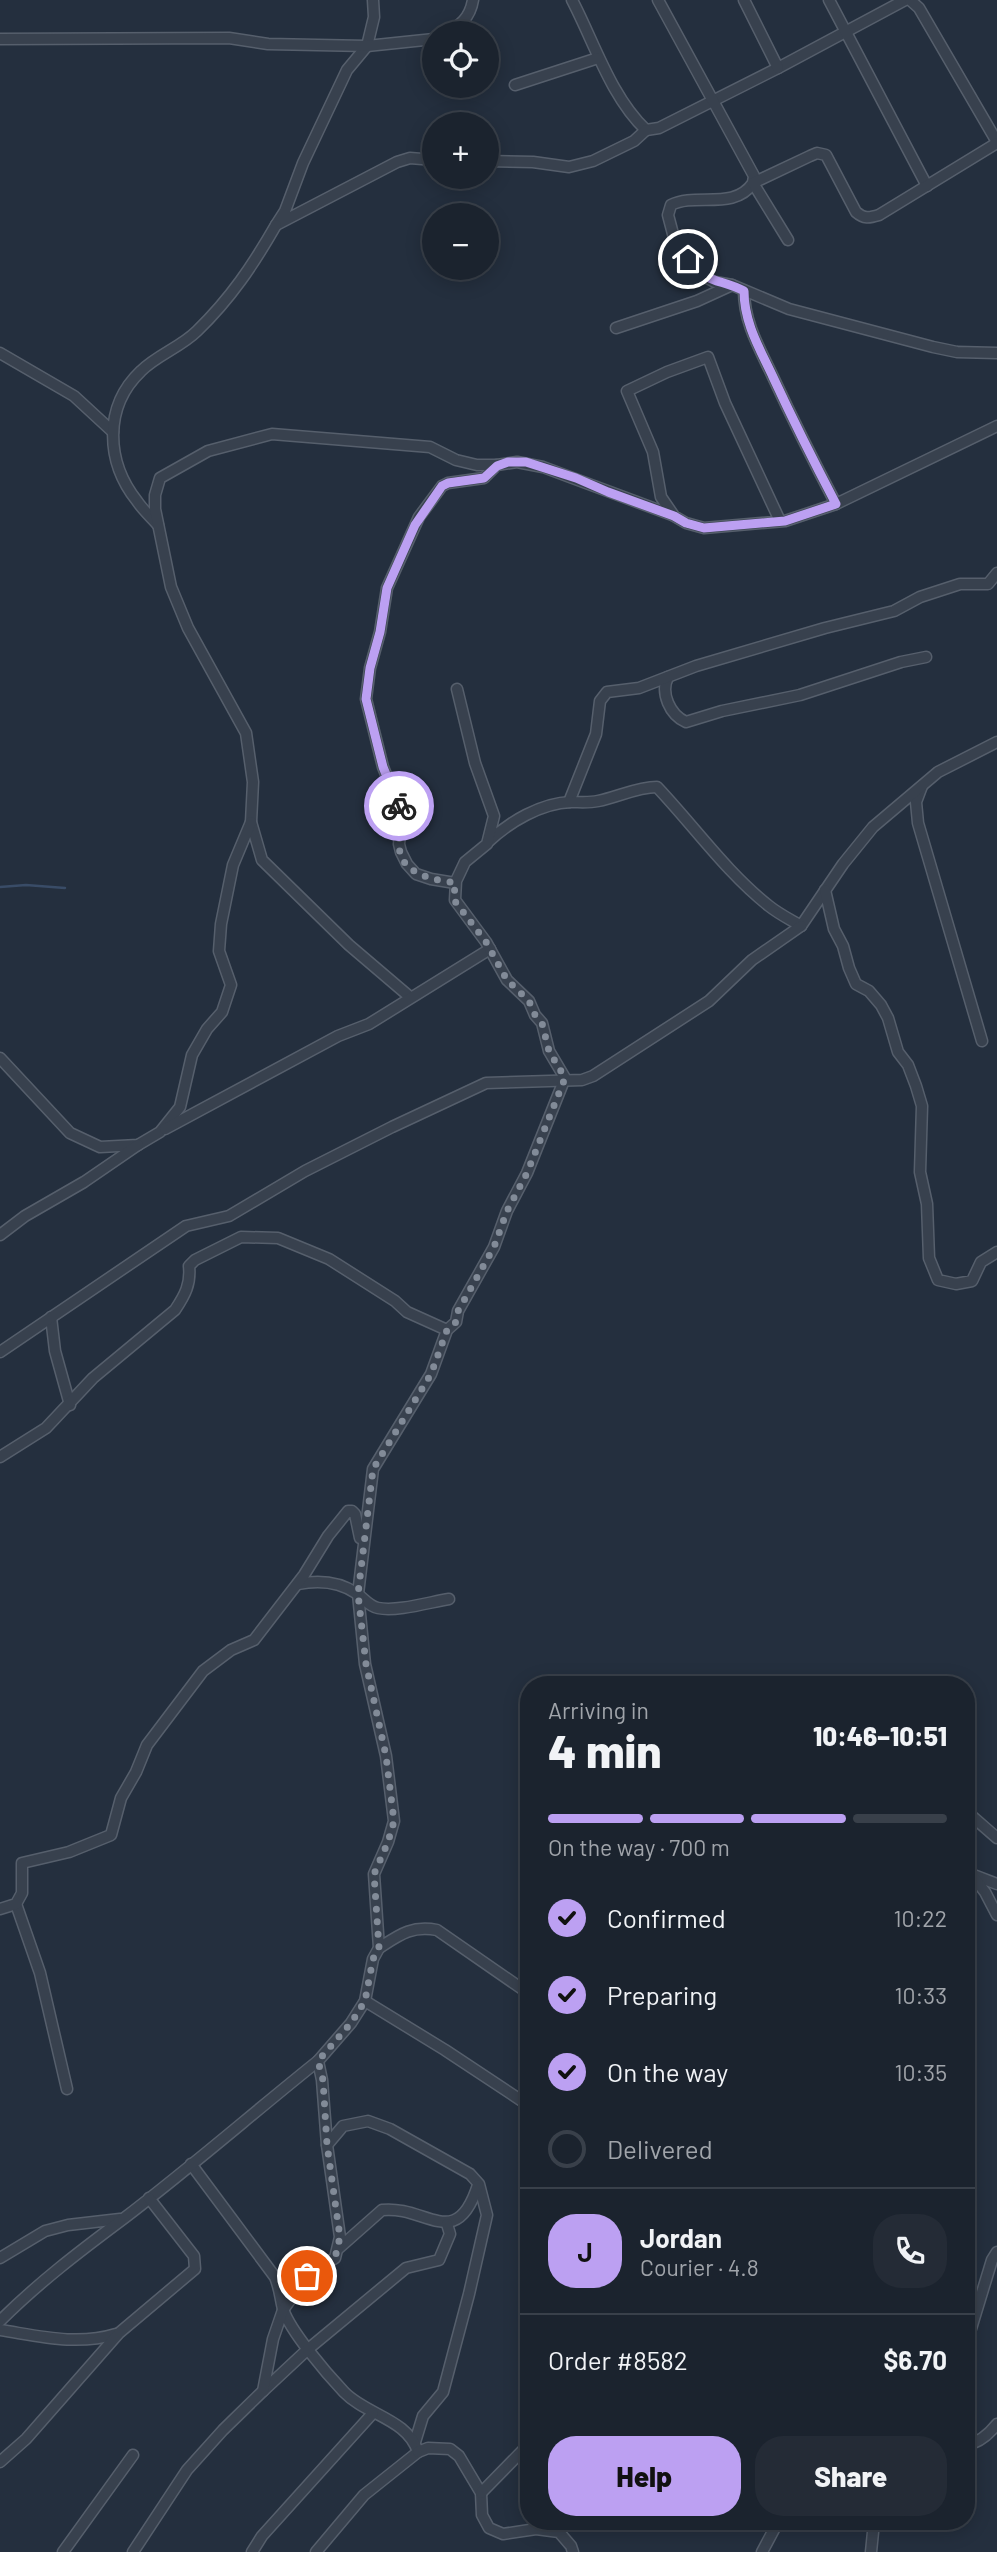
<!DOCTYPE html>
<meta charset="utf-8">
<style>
:root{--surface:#1b232e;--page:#242b36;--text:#f1f3f6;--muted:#a0a4aa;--line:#39404a;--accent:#bca0f2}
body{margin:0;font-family:Barlow,sans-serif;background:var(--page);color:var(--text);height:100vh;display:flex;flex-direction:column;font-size:26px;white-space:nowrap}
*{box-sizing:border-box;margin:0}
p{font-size:23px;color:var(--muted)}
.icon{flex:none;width:38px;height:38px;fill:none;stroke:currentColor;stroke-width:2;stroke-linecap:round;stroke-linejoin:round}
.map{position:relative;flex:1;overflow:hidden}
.details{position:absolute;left:520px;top:1676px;width:455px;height:854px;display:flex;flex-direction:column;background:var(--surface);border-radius:28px;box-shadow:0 4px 18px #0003,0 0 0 2px var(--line)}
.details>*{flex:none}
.tools{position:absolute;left:422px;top:21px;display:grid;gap:14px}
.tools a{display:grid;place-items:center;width:77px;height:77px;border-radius:50%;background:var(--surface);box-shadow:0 4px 18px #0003,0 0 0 2px var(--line);font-size:35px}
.pin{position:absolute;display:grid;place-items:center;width:60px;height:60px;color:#fff;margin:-30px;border:4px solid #fff;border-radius:50%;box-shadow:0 2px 7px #0007}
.courier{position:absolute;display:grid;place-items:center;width:70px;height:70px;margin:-35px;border:5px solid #bca0f2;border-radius:50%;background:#fff;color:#222;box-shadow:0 2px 9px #0007}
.overview em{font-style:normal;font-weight:800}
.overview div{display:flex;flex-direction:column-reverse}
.overview{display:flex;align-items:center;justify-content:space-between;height:119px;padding:0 28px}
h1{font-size:46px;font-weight:800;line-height:52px}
.bar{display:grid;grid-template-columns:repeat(4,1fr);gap:10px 7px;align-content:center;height:84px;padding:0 28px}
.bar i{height:9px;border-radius:5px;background:var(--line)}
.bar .on{background:var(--accent)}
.bar p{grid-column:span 4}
.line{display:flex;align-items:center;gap:18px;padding:0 28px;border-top:2px solid var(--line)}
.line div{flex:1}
.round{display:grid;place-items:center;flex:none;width:74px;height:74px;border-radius:28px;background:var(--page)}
ol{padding:0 28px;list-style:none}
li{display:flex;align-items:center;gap:21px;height:77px}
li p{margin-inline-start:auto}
li .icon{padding:7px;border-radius:50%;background:var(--accent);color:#111;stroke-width:4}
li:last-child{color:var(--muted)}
li i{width:38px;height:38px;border:4px solid var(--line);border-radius:50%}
.button{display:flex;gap:14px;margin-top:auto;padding:14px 28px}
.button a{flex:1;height:80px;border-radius:28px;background:var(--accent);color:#111;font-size:28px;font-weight:800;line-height:80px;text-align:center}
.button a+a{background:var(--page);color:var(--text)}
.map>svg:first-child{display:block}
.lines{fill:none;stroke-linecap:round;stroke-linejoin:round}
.stream{stroke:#394c67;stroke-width:2.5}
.street-casing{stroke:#565f6c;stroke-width:13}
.street{stroke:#38414e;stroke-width:10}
.done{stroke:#828b98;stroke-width:7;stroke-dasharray:0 12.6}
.route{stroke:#bca0f2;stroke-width:9}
</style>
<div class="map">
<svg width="997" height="2552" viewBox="0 0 997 2552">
<rect width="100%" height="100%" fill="#242f3e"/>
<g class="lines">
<path class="stream" d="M0,887L26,885L65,888"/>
<g class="street-casing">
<g id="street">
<path d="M373,0L374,17L367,46L347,70L303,163L285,211L276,225L397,162L410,158L434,160"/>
<path d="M572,0C594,42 611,97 646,130L659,128L778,68L905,0"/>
<path d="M658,0L754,176L753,183C734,211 696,192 671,205L668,215L673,234L698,273L705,277L715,282L732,285L789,309L933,347L957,352L997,353"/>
<path d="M744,0L778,68"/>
<path d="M829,0L927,186"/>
<path d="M910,0L919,8L997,142"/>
<path d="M445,33C460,26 470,18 473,0"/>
<path d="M0,39L229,38L268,44L367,46L434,39"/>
<path d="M515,85L598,58"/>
<path d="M486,161L533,162L569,167L593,161L634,141L646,130"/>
<path d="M788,240L753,183L810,156L817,153L826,155L856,212C864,219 869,218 879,215L997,143"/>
<path d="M744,291C744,323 760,349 773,377C793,420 814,462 836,504"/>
<path d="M616,328L697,301L732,285"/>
<path d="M0,353L74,396L113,432"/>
<path d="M780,521L725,403L708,357L667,372L627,391L653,452L661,497L674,516L686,523L704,528L785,521L836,504L997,426"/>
<path d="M158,525C151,517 143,510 137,501C106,462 103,407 141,371C157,355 181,347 197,331C231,298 253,265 276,225"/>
<path d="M668,677C660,693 670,715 686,722L722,711L800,695L901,662L926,657"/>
<path d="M922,786L916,802L918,823L982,1041"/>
<path d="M569,802L596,734L600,701L607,692L639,688L696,666L825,628L894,611L920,597L960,584H988L997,573"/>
<path d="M488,842C509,822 541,803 571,802C580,802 589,803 598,801C618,797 637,787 657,787C694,826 726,872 769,906C779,914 791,920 801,926L843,864L873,827L938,772L997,742"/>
<path d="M455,883L431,879L416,874L407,864L401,852L399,844L402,814L383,767L366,699L370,668L380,632L387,588L419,517L442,486L448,483L484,478L497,465L517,462L543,467L672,515"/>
<path d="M825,890L834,929L843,946L849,968L856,984L869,991L881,1005L888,1018L898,1052L908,1065L916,1086L922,1106L920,1172L927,1204L929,1258L938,1280L956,1284L972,1281L981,1262L997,1252"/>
<path d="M410,997L349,945L262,860L251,822L253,782L246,733L188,628L171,587L155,509V495L160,478L208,451L272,434L430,447L456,460L477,465H497"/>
<path d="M0,1058L70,1133L100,1147L138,1145L160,1132L180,1107L192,1055L207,1029L222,1012L231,985L219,951L221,924L233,865L251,822"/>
<path d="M165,1129L338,1036L369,1024L490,949"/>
<path d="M0,1235L25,1216L84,1182L138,1145"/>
<path d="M51,1317L55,1351L70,1405"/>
<path d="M0,1352L186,1226L229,1216L305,1171L392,1127L486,1083L582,1080L593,1076L709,1001L752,960L801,926"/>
<path d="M0,1457L46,1428L93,1378L175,1310C185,1295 191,1284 189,1266L195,1260L241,1237L278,1238L329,1259L395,1301L407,1312L447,1330"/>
<path d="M298,1584C318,1580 338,1581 356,1593C364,1598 368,1606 378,1608C397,1612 430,1602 449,1599"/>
<path d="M966,1811L997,1838"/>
<path d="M966,1847L971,1874L997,1884"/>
<path d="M966,1883L971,1874L985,1892L997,1915"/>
<path d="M16,1904L40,1973L67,2089"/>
<path d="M0,1909L16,1904L22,1893V1863L69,1852L111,1835L121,1798L136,1772L147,1745L203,1671L231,1650L254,1640L304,1575L328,1536L348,1511H352L355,1514L360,1538"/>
<path d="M379,1948C399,1935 412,1925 437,1930L528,1993"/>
<path d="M365,2001L445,2050L528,2105"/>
<path d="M327,2145L343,2126L368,2121L390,2129L470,2174L479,2184L487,2215L469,2294L443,2392L423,2416L415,2442"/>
<path d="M191,2164L275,2277C280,2289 280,2297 283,2309C290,2331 327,2374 344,2392C366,2415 408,2419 418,2452L364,2495L316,2552"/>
<path d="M339,2248L382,2210C426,2205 456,2253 478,2185"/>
<path d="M0,2258L45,2231L68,2225L120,2219"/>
<path d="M0,2321C38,2283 80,2251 123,2219C190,2168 253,2113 318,2061"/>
<path d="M0,2330C39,2336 77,2346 116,2334"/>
<path d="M966,2345L992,2260L997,2252"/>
<path d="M263,2391L307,2350L406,2268L439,2260L450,2234L447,2224"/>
<path d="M966,2445C979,2443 989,2434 997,2424"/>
<path d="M418,2452L428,2448L450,2449L459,2456L481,2493L482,2515L489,2528L503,2534L536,2529L559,2532L571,2546L573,2552"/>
<path d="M0,2462L26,2439L119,2333L195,2269L194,2256L149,2198"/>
<path d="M481,2493L528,2445"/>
<path d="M63,2552L133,2455"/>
<path d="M133,2552L187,2470L223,2430L263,2391L273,2339L283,2310L307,2276L335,2258L340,2237L327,2145L322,2080L318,2061L351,2023L365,2001L373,1959L379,1948L374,1874L388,1842L394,1821L386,1756L365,1664L358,1594L373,1469L431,1374L447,1330L456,1322L458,1311L494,1247L507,1211L527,1173L565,1078L549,1051L542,1023L535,1015L529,1001L507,980L486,942L455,900L456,881L465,862L487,844L494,816L475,763L457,689"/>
<path d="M252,2552L262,2536L373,2413"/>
<path d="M762,2552L778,2522"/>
<path d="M871,2552L874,2522"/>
</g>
</g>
<use href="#street" class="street"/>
</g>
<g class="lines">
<path class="done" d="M307,2276L335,2258L340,2237L327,2145L323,2080L318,2061L351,2023L365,2001L373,1959L379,1948L374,1874L388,1842L394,1821L386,1756L366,1664L358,1594L373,1469L431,1374L447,1330L456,1322L458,1311L494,1247L507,1211L527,1173L565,1078L549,1051L542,1023L535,1015L529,1001L507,980L486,942L454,900L455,883C433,879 400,875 399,845C399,831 404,820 399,806"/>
<path class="route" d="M399,806L383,767L366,699L370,668L380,632L387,588L415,525L442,486L448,483L484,478L497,466L508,462H526L576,478L608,492L674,516L686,523L704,528L785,521L836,504C814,462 793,420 773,377C760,349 744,323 744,291C719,278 707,285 688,259"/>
</g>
</svg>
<div class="tools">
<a><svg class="icon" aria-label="locate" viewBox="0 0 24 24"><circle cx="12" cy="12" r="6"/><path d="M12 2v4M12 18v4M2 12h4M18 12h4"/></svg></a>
<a>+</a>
<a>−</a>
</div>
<div class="pin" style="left:307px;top:2276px;background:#ea580c"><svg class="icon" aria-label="bag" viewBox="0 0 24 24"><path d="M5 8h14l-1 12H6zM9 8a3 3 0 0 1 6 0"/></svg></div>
<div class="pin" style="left:688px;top:259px;background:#1f2937"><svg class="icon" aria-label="home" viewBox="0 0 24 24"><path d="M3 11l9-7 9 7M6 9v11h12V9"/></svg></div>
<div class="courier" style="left:399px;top:806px"><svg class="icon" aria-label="bike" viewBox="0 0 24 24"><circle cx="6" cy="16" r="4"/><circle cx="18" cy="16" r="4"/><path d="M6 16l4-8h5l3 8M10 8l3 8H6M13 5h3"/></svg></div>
<section class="details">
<div class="overview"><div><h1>4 min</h1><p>Arriving in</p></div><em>10:46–10:51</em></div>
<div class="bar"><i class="on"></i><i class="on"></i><i class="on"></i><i></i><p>On the way · 700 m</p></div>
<ol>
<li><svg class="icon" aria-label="check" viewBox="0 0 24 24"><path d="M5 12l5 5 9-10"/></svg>Confirmed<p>10:22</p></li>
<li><svg class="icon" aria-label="check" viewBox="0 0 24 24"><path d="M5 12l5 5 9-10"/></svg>Preparing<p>10:33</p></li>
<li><svg class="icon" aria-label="check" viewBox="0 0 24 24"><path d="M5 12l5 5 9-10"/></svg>On the way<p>10:35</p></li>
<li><i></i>Delivered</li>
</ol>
<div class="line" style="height:126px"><b class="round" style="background:var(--accent);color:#111">J</b><div><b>Jordan</b><p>Courier · 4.8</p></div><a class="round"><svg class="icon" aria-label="phone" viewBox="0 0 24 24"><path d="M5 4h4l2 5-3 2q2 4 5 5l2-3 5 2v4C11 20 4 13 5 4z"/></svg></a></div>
<div class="line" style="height:91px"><div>Order #8582</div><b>$6.70</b></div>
<div class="button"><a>Help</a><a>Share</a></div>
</section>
</div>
